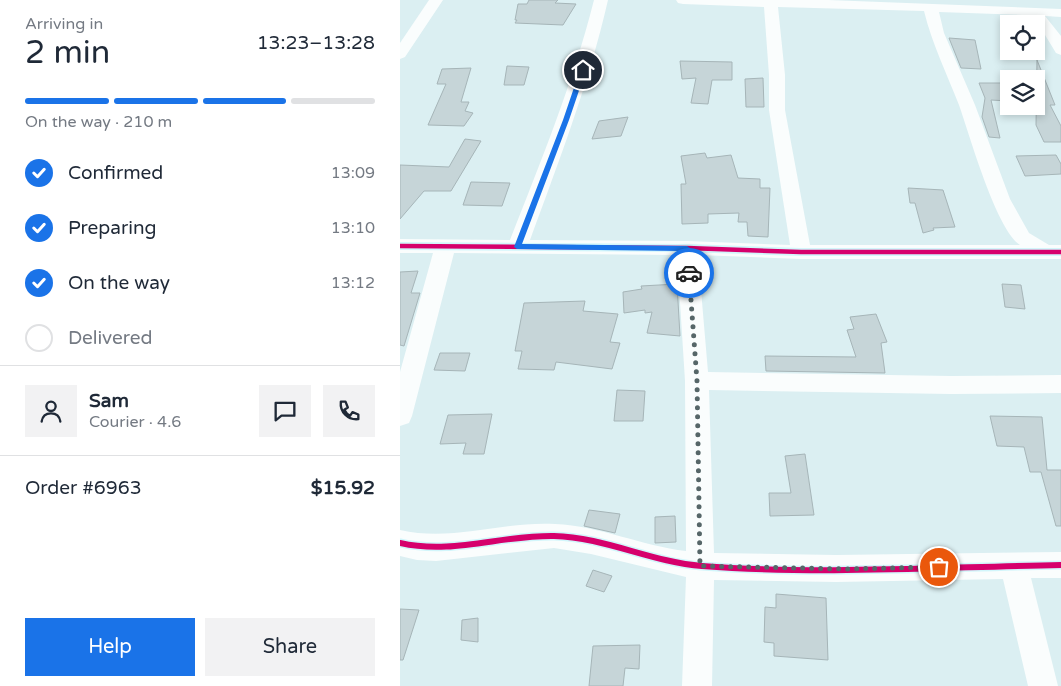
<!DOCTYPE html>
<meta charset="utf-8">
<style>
:root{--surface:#fff;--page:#f2f2f3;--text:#1f2937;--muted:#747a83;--line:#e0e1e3;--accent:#1a73e8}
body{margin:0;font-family:"Varela Round",sans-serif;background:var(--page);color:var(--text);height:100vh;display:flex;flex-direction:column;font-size:19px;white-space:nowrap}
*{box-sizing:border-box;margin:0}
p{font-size:16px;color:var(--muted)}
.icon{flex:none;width:28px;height:28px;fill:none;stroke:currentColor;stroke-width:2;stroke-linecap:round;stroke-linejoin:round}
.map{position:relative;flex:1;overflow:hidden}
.panel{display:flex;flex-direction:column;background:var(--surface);width:400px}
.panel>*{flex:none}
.fabs{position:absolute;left:600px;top:15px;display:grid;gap:10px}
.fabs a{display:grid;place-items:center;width:45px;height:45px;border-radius:0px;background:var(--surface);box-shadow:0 2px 8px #0003;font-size:25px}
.pin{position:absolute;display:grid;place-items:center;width:42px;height:42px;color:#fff;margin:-21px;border:2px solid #fff;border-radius:50%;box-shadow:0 1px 5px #0007}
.courier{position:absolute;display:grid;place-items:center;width:50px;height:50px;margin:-25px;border:4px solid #1a73e8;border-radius:50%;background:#fff;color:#222;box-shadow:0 1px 6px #0007}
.head em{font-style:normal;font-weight:600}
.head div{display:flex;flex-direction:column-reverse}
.head{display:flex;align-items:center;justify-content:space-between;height:85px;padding:0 25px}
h1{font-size:32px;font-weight:600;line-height:38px}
.bar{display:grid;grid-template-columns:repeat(4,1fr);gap:8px 5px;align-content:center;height:60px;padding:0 25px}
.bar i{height:6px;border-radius:4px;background:var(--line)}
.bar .selected{background:var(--accent)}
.bar p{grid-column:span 4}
.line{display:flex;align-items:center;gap:12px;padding:0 25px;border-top:1px solid var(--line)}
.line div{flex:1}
.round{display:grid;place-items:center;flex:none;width:52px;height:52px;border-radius:0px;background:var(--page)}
ol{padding:0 25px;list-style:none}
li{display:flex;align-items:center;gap:15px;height:55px}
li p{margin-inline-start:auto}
li .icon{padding:5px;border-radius:50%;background:var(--accent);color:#fff;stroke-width:4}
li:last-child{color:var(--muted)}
li i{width:28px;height:28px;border:2px solid var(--line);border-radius:50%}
.primary-button{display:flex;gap:10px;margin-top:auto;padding:10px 25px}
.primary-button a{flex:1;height:58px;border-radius:0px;background:var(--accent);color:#fff;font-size:20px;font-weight:600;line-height:58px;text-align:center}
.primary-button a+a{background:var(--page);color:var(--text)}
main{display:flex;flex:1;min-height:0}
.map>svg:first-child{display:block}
.building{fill:#c6d5d8;stroke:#a6b5b8}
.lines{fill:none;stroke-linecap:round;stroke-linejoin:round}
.minor{fill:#fafdfd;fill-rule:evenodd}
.cycleway-far1-casing{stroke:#d2f6fb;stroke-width:8}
.cycleway-casing{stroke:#d2f6fb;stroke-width:9}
.cycleway-far1{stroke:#d6006c;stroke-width:4.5}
.cycleway{stroke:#d6006c;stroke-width:6}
.route{fill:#1a73e8}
.done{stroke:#566668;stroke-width:5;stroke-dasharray:0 9}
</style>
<main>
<section class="panel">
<div class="head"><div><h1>2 min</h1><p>Arriving in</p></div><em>13:23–13:28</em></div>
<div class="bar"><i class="selected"></i><i class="selected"></i><i class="selected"></i><i></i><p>On the way · 210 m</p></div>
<ol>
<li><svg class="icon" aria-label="check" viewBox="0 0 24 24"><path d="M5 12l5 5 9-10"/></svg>Confirmed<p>13:09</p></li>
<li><svg class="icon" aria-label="check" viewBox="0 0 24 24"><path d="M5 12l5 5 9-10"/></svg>Preparing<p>13:10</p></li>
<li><svg class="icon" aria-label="check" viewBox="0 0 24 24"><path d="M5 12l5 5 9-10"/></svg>On the way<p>13:12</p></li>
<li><i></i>Delivered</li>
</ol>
<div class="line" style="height:90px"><a class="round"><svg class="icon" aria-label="person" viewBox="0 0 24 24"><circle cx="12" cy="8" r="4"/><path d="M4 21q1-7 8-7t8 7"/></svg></a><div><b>Sam</b><p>Courier · 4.6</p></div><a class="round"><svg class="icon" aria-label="chat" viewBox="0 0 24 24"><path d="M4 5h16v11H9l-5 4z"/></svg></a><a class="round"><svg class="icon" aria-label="phone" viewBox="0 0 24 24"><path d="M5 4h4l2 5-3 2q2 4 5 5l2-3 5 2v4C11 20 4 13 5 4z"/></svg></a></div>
<div class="line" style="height:65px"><div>Order #6963</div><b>$15.92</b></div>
<div class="primary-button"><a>Help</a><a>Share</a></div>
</section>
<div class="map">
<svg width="661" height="686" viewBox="0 0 661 686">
<rect width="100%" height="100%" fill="#dbeff2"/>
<g class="building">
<path d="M129,0H158L155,3L176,4L163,25L115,23L117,20H115L118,4H127Z"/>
<path d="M549,38L575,40L581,69L561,68Z"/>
<path d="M637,60L655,105H650L661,126V142H644L636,125Z"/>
<path d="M280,61L332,62V80H312L308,104L291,103L296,78L282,79Z"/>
<path d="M107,66L129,67L124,85H104Z"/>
<path d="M71,68L61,102H69L65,111L73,113L64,126L28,125L46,84H37L42,69Z"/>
<path d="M363,78L364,107H346L345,79Z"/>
<path d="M579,83H608L609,86V101L591,100L600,138L589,137L582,117L585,98Z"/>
<path d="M228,117L221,136L192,139L199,121Z"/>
<path d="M65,139L81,141L51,191H24L0,219V165L49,167Z"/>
<path d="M305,153L307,158L331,155L338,178L360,179V188H370L368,237L348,236L347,222H338L339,213L308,214V223L282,224L281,184H286L281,156Z"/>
<path d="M656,155L661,164V174L625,176L616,156Z"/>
<path d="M71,182L110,183L102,206L63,205Z"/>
<path d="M508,188L543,190L555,227L533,228L534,230L523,233L515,203H510Z"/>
<path d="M18,271L11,293H20L4,346L0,345V272Z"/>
<path d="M277,284L280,336L247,333L252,312L245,313V310L224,313L223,292L242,289L241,286Z"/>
<path d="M602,284L621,285L625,309L605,307Z"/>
<path d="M185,301L183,311L218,314L210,342L220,343L212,369L156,362L154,370L118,369L122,351H115L124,303Z"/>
<path d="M476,314L487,342L481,343L485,373L366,371L365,356L456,357L447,330L454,329L450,317Z"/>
<path d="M40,353H70L65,371L34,370Z"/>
<path d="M217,390L245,391L243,421H214Z"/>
<path d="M92,414L84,454H63L66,443L40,444L48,415Z"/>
<path d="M590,416L642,417L647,470H661V526H656L641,472H630L624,447L597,446Z"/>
<path d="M405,454L414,515L370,516L369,493H391L385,456Z"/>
<path d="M189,510L220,514L215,533L184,526Z"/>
<path d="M275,516L276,542L255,543V517Z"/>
<path d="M193,570L212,576L204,592L186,586Z"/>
<path d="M376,594L426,598L428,660L374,656V643L364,642L365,607L376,608Z"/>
<path d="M0,609L19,610L3,660H0Z"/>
<path d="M78,618V642L61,640L62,620Z"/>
<path d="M240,645L239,669L225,668L223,686H189L193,646Z"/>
</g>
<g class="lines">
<g class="minor">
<path d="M29,0H43L5,57L0,59V43Z"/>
<path d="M194,0H208C189,83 159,161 130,240L287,241L390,245L369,110V75L364,7L283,4L278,3L276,0H428L661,9V17L645,16L661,36V55L656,53L642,30L623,15L539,12L544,33L575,105L610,199L629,233L649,245H661V259H401L298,255L308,372L551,376L661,375V393L551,394L309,390L314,553L436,555L661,552V578H631L658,686H628L603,579L436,582L314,580L312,686H282L286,577L191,554L154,548L36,561L17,560L0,556V530C53,542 103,521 155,524C200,526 242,546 286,551L285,381L277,255L54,253L12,416L9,423L0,426V372L33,253H0V239L110,240C141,161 173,83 194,0ZM378,7L524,11C532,44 547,74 559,105C570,136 596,229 620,245H410L385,110V75Z"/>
</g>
<g class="cycleway-far1-casing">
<path id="cycleway-far1" d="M0,246L287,248L401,252H661"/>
</g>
<g class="cycleway-casing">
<path id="cycleway" d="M0,543C52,555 101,535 154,536C204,537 251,562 302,566C420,575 542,567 661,565"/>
</g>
<use href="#cycleway-far1" class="cycleway-far1"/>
<use href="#cycleway" class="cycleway"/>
</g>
<path class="route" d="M183,68L186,70L169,120L122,244L287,246L290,248L291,275L285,273L283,251L117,249L114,247L163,120L180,70Z"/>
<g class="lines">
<path class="done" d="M289,273L297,381L300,566L446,569L539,567"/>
</g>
</svg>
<div class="fabs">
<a><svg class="icon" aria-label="locate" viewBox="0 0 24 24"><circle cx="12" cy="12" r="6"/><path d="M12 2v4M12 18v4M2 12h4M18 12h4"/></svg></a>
<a><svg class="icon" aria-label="layers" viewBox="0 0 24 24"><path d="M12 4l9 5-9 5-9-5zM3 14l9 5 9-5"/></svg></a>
</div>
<div class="pin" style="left:539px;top:567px;background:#ea580c"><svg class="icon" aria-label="bag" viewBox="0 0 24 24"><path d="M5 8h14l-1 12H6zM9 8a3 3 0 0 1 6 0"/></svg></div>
<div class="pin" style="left:183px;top:70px;background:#1f2937"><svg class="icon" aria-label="home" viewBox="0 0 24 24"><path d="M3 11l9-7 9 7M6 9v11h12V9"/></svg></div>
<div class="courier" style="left:289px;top:273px"><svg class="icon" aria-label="car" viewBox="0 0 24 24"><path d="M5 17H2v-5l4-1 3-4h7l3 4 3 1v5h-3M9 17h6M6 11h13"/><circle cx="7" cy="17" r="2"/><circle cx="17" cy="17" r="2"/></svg></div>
</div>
</main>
